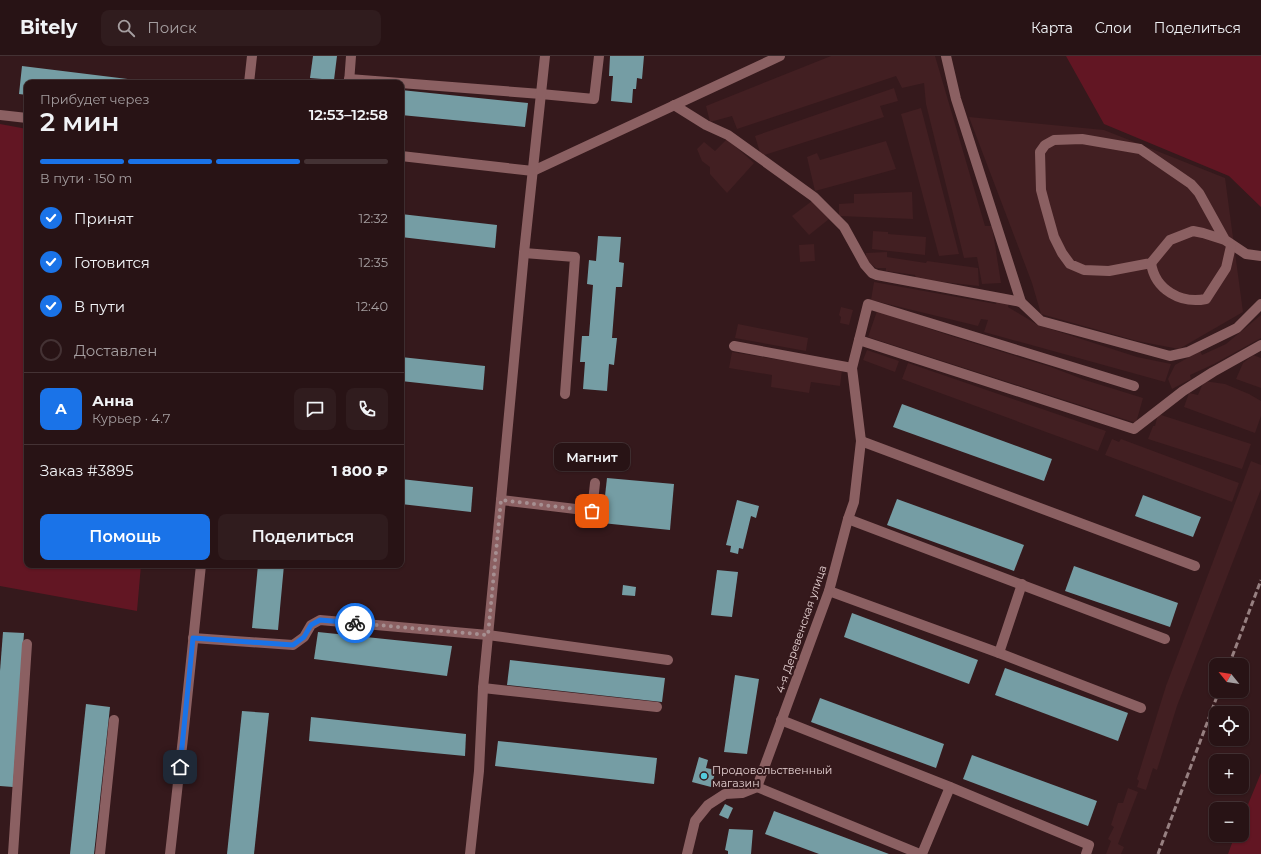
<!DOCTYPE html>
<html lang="ru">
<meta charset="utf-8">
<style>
:root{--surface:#281315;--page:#301c1e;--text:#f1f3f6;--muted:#a59ea0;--line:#443234;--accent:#1a73e8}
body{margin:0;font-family:Montserrat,sans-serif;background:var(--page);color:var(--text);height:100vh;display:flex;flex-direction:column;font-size:15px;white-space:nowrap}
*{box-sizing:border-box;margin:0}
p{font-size:13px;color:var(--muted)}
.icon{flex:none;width:22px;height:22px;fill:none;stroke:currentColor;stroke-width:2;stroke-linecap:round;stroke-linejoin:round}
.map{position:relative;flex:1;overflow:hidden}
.panel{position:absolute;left:24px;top:24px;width:380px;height:488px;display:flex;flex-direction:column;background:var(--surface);border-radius:8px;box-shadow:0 1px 3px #0004,0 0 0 1px var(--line)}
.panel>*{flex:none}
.needle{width:26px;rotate:300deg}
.tools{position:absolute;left:1209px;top:602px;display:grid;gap:8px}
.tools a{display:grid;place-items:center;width:40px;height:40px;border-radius:8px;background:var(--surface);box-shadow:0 1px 3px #0004,0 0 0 1px var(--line);font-size:20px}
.pin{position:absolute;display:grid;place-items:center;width:34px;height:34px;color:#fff;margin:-17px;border-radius:8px;box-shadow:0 2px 6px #0006}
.courier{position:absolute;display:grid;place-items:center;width:40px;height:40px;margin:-20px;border:3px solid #1a73e8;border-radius:50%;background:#fff;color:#222;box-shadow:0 1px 5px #0007}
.bubble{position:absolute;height:28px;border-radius:8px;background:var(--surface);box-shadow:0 1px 3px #0004,0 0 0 1px var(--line);font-size:13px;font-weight:600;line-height:28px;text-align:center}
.overview em{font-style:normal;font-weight:600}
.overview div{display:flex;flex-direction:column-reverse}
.overview{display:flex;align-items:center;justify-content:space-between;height:68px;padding:0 16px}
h1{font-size:26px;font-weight:600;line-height:30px}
.bar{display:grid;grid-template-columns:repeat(4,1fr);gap:6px 4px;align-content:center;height:48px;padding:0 16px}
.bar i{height:5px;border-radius:3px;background:var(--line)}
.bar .selected{background:var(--accent)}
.bar p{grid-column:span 4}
.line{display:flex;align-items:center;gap:10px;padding:0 16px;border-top:1px solid var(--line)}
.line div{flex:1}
.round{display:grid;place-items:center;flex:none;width:42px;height:42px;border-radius:8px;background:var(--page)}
ol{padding:0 16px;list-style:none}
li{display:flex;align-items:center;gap:12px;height:44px}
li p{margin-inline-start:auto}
li .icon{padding:4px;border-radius:50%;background:var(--accent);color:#fff;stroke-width:4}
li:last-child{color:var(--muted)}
li i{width:22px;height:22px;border:2px solid var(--line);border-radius:50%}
.action{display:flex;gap:8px;margin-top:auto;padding:8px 16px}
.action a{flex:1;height:46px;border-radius:8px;background:var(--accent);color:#fff;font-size:16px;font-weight:600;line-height:46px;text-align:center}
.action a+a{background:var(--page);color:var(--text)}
header{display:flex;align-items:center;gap:24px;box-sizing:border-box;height:56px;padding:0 20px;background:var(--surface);border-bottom:1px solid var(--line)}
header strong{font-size:19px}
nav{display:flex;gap:22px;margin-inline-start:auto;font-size:14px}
.search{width:280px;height:36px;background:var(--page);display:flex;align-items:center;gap:10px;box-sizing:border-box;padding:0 14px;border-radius:8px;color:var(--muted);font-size:15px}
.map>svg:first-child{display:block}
.built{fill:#421f22}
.green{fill:#621623}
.building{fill:#759da4}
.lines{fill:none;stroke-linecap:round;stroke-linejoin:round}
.minor{stroke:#8b6062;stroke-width:10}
.rail{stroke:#978081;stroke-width:3;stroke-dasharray:6 3;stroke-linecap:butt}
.done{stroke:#a68f91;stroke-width:4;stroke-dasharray:0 7.2}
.route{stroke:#1a73e8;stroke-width:5}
.poi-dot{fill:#54cadc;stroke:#35191c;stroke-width:1.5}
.labels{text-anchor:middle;stroke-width:4;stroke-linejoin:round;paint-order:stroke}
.street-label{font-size:11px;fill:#e3cfd0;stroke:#35191c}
.poi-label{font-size:11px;fill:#e3cfd0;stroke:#35191c;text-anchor:start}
</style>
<header>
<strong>Bitely</strong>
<div class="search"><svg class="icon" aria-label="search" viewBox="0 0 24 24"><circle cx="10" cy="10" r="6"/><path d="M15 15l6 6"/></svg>Поиск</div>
<nav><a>Карта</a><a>Слои</a><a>Поделиться</a></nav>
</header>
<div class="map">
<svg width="1261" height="798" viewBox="0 0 1261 798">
<rect width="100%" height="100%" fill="#35191c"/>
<g class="built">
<path d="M831,0H935L985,170H992L1001,227L982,228L977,201L964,202L926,48L924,27L902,32L896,20L737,73L732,60L710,66L706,50Z"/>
<path d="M894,32L898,45L880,50L884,61L761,100L755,80Z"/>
<path d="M921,52L959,198L939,200L901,58Z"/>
<path d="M969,61L1104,74L1225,122L1243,256L1179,293L1137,285L1041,258L1032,227Z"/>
<path d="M727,83L754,107L727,137L710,118V111L702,105L697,93L704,86L715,95Z"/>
<path d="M886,85L896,113L815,135L807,101L817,97L820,104Z"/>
<path d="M912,136L913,163L839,160V148L854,147V138Z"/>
<path d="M812,145L829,163L809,179L792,160Z"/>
<path d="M873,175L888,176V178L926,181L925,199L872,193Z"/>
<path d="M814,188L815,205L800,206L799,189Z"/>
<path d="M887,196V201L926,207L927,205L978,212L979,230L916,223L915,219L886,215V212H876L866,204V197Z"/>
<path d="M874,226L996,248L997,244L1009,247L1008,251L1038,269L1137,301L1171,308L1165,326L984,276L988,264L981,263L978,270L871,244Z"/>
<path d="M841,251L853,254L849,269L840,267L841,261L839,259Z"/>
<path d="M877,255L948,279L1051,311L1085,324L1143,342L1136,367L868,281Z"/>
<path d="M1261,259V282L1214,308L1190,319L1191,323L1172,333L1168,323L1175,309L1200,295L1202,299L1226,288Z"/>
<path d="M738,268L808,282L806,295L735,282Z"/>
<path d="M867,294L899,305L895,316L863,304Z"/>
<path d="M732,296L842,314L840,330L811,326L809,337L771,331L772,319L729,312Z"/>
<path d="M1253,299L1261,302V332L1236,323L1243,307Z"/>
<path d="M908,307L1106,375L1098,395L902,323Z"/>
<path d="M1204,325L1225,328L1249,338L1261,345V360L1255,377L1184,351L1189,337L1198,339Z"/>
<path d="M1158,358L1251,388L1242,413L1148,383L1153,370H1155Z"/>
<path d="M1112,383L1119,386L1121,383L1239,427L1232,446L1105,399Z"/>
<path d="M1251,405L1261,409V433L1177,650L1157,714L1153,712L1146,734L1137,731L1139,725L1137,723L1166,630Z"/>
<path d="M1128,732L1138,736L1118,788L1124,791L1121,798H1106L1111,785L1108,783L1114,771L1111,769L1118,747H1123Z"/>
</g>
<g class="green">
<path d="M1066,0H1261V151L1229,120L1104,68Z"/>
<path d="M0,68L27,73V509H141L137,555L0,530Z"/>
<path d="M1261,717V798H1228L1235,779H1242V763Z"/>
</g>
<g class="building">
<path d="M313,0H337L334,24L310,22Z"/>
<path d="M610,0H644L642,23L637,22L636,33H633L632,47L611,45L613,20H609Z"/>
<path d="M22,10L152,26V27H27V39L19,38Z"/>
<path d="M401,34L528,47L525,71L401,59Z"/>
<path d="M401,158L497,169L495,192L401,181Z"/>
<path d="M598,180L621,181L619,206L624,207L622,231H616L612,282H617L614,309L609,308L607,335L583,333L585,306H580L582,280H589L593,229L587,228L589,204L596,205Z"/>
<path d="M401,301L485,310L483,334L401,325Z"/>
<path d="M902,348L1052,403L1044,425L893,371Z"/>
<path d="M607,422L674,428L670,474L602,467Z"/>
<path d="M401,423L473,431L471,456L401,448Z"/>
<path d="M1143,439L1201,461L1193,481L1135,460Z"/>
<path d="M897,443L1024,489L1014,515L887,469Z"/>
<path d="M737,444L759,450L756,462L751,460L743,493L739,492L738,498L730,496L731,490L726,489Z"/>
<path d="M258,509H284L278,574L252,572Z"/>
<path d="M1074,510L1178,547L1170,571L1065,535Z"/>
<path d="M717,514L738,516L732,561L711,559Z"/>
<path d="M623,529L636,531L635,540L622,539Z"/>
<path d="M852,557L978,604L969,628L844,581Z"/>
<path d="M3,576L24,577L13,731L0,730V615Z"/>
<path d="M318,576L452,590L447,620L314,603Z"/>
<path d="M510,604L665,622L662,646L507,629Z"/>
<path d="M1005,612L1128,657L1118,685L995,639Z"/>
<path d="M735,619L759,623L747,698L724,696Z"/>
<path d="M820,642L944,688L936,712L811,666Z"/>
<path d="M86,648L110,651L94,798H70Z"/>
<path d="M242,655L269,657L254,798H227Z"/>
<path d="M311,661L466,678L465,700L309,685Z"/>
<path d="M498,685L657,702L654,728L495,710Z"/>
<path d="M972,699L1097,745L1088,770L963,723Z"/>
<path d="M699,701L708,704L706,712L716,714L711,731L692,726Z"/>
<path d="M725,748L733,752L728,763L719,759Z"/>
<path d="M774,755L889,798H819L765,778Z"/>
<path d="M729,773L753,774L751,798H728V795L725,794Z"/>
</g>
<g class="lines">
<g class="minor">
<path d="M946,0L956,43L1021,246L1041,265L1170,300L1188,296L1237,272L1261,248"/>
<path d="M349,23L541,38L594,43L599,0"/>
<path d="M249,27L252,0"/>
<path d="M349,27L351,0"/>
<path d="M674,49L706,69L728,79L814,141L844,171L865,209L872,217L877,219L1021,246"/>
<path d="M0,59L27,62"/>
<path d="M401,100L533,115L780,0"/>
<path d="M1225,184L1199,137L1191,128L1140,93L1082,83L1054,84L1045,89L1040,96L1041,134L1045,149L1054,181L1062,197L1070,208L1084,214L1109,215L1151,207L1170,184L1193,175L1203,177L1225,184L1246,198L1261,200"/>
<path d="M524,197L575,201L565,338"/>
<path d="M1151,207C1155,234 1181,248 1206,243L1226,212L1231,190"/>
<path d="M859,284L1134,373L1183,335L1213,316L1261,289"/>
<path d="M734,290L852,312"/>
<path d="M861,385L1195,510"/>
<path d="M501,444L592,455L595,427"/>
<path d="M848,463L1165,583"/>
<path d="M829,535L999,597L1141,652"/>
<path d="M193,582L293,589L304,581L311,569L320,564L488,579L668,604"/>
<path d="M999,597L1022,528"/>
<path d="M483,632L657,651"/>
<path d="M781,664L950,731L1089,789L1086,798"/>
<path d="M757,731L920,798"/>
<path d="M13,798L27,588"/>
<path d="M100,798L114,664"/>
<path d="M170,798L183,682L201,509"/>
<path d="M470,798L479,715L483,632L501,444L524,197L545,0"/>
<path d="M687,798L695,765L708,749L725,738L742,737L757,731L829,535L848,463L854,446L861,385L852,312L868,248L1134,330"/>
<path d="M922,798L950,731"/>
</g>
<g class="rail">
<path d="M1229,609L1261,524"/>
<path d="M1158,798L1219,635"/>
</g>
</g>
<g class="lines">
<path class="done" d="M355,567L488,579L501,444L592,455"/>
<path class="route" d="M180,711L193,582L293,589L304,581L311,569L320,564L355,567"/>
</g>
<circle class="poi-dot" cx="704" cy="720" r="4"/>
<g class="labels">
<g class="street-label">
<text transform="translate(801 573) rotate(-71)" y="4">4-я Деревенская улица</text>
</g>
<g class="poi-label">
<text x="712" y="718">Продовольственный<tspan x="712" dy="13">магазин</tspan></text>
</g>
</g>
</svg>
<div class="tools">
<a><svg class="needle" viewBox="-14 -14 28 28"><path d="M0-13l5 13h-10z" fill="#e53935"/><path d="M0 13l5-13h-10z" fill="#a59ea0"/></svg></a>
<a><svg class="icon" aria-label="locate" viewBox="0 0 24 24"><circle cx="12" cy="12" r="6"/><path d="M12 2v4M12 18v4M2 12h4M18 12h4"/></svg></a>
<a>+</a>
<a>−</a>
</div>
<div class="pin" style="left:592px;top:455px;background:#ea580c"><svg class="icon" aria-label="bag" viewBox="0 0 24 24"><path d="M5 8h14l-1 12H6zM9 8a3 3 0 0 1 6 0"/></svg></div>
<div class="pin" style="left:180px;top:711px;background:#1f2937"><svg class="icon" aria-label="home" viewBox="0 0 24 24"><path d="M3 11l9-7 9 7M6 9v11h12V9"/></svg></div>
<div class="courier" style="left:355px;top:567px"><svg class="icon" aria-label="bike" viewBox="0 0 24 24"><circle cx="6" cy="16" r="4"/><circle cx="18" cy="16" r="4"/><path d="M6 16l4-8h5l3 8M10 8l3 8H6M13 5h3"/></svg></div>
<div class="bubble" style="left:554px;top:387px;width:76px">Магнит</div>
<section class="panel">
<div class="overview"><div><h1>2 мин</h1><p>Прибудет через</p></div><em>12:53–12:58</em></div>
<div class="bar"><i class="selected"></i><i class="selected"></i><i class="selected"></i><i></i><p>В пути · 150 m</p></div>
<ol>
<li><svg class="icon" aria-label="check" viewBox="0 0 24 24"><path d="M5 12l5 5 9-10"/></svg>Принят<p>12:32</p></li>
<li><svg class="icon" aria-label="check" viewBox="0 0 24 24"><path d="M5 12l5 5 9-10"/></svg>Готовится<p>12:35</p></li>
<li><svg class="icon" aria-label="check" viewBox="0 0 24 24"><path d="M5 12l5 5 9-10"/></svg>В пути<p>12:40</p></li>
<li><i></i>Доставлен</li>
</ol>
<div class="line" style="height:72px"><b class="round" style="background:var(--accent);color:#fff">А</b><div><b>Анна</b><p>Курьер · 4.7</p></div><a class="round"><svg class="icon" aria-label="chat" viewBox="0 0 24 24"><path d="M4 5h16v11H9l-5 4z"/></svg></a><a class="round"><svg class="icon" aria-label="phone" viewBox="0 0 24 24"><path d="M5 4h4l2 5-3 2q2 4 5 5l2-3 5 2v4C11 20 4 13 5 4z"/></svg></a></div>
<div class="line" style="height:52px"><div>Заказ #3895</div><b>1 800 ₽</b></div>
<div class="action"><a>Помощь</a><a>Поделиться</a></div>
</section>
</div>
